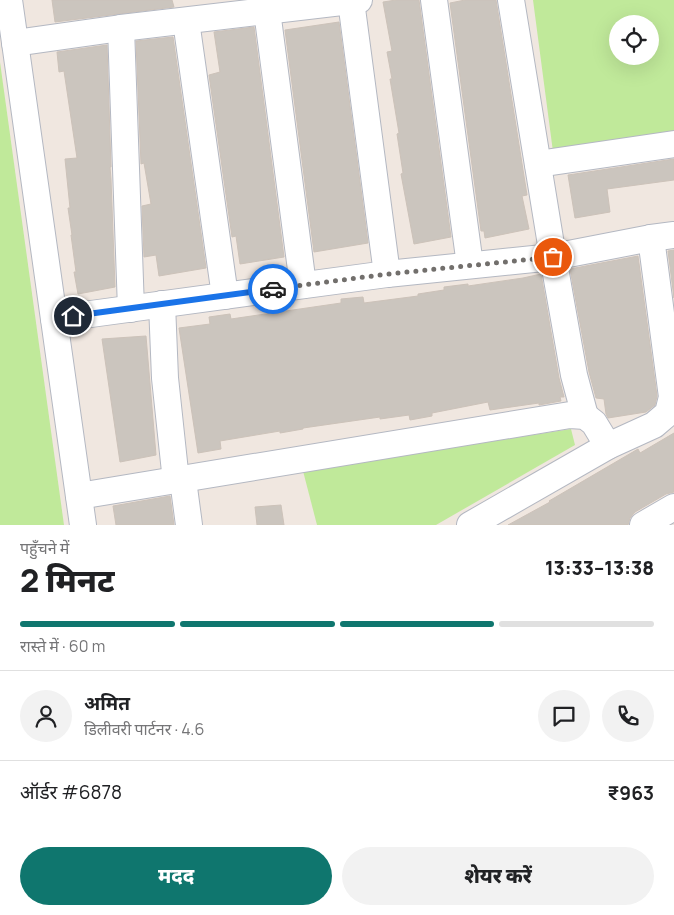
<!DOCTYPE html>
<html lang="hi">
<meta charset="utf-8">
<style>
:root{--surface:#fff;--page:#f2f2f2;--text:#202124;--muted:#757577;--line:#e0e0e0;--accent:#0f766e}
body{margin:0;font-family:Manrope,"Noto Sans Devanagari",sans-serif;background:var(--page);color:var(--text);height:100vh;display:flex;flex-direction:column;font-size:19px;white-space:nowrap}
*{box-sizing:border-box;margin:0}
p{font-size:16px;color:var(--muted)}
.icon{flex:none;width:28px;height:28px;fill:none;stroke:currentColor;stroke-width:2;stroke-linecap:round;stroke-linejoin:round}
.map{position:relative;height:525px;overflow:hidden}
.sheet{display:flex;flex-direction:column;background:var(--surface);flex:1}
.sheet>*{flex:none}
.tools{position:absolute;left:609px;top:15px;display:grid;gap:10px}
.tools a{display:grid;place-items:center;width:50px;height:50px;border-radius:50%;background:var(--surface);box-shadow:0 5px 20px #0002;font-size:25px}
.pin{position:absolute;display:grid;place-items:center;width:42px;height:42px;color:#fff;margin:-21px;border:2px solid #fff;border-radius:50%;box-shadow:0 1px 5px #0007}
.courier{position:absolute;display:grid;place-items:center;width:50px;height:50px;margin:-25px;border:4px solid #1a73e8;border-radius:50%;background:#fff;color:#222;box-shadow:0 1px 6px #0007}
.headline em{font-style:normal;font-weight:800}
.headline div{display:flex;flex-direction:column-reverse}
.headline{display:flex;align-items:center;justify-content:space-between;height:85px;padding:0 20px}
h1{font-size:32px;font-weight:800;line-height:38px}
.bar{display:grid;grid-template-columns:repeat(4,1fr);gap:8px 5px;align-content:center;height:60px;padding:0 20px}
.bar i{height:6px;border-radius:4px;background:var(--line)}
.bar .selected{background:var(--accent)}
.bar p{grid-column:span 4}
.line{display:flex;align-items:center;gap:12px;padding:0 20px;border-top:1px solid var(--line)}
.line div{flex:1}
.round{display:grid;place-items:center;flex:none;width:52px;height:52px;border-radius:26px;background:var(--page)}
.action{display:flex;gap:10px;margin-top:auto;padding:10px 20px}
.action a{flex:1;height:58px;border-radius:30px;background:var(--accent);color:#fff;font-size:20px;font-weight:800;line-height:58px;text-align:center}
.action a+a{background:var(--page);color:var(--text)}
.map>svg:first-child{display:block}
.green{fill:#c0e99a;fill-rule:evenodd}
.building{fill:#cbc5be;stroke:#ccc2b9}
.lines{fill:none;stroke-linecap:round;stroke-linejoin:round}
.street-casing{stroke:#b4b8c2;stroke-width:28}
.street{stroke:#fff;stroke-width:26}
.done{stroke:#726f6c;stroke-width:5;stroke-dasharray:0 9}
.route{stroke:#1a73e8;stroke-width:6}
</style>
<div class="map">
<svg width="674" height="525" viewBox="0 0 674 525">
<rect width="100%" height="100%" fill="#f0e7e0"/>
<g class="green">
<path d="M533,0H674V150L555,167ZM618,24H650V56H618Z"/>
<path d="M0,62L64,525H0Z"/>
<path d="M571,429L575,445L436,525H317L303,471Z"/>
</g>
<g class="building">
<path d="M52,0H172L174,7L55,22Z"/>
<path d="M396,0H419L451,237L414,244L401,174L403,173L397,134L399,133L390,79H392L387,52L392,51L383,2Z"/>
<path d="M465,0H496L527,195L522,196L529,229L485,238L484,231H481L450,3Z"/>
<path d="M339,22L368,243L314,252L285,30Z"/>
<path d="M254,27L284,257L240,264L236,236L232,237L209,75L220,72L214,32Z"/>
<path d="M173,37L206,268L159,276L156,255L144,257L142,206L151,204L144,163L141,164L136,41Z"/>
<path d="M107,45L111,167H110L111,179L115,287L78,294L74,272H76L71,235H72L68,208H70L65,159L77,158L64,71L59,72L57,52Z"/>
<path d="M674,159V180L607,189L610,212L575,218L568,175Z"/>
<path d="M674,250V298L668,251Z"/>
<path d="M638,256L657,396L655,405L646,412L608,418L606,414L604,399L596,398L589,372L570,269Z"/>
<path d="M541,274L559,378L564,397H560L561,401L539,405V403L490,410L488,402L432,413V416L410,420L409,415L380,419V417L303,428V429L280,433V431L220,441L221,449L198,453L179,328L210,324L209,317L230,314L231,319L341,303V299L363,297L364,303L418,296V294L444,290V287L468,284V286L523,278Z"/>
<path d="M146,336L156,455L120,462L102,339Z"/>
<path d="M674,433V492L666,494L635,512L630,518L628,525H508L550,502L549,501L638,449L640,453Z"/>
<path d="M170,496L174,525H116L113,506Z"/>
<path d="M281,505L284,525H257L255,507Z"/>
</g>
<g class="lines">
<g class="street-casing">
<g id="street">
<path d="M9,0L83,525"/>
<path d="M434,0L470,265"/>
<path d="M511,0L553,257L574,375L585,416"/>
<path d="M351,1L387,274"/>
<path d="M267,11L303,285"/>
<path d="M186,21L225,296"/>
<path d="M121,28L131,309"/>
<path d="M15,43L121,28L359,0"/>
<path d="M538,164L674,144"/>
<path d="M162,304L165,378L176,481"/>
<path d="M54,319L387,274L553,257L651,238L674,235"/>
<path d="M183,480L189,525"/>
<path d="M79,496L570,415L585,416L594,423L608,446"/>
<path d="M470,525L608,446L654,425L668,413L672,397L651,238"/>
<path d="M643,525L674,507"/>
</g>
</g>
<use href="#street" class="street"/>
</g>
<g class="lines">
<path class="done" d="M273,289L388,274L553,257"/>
<path class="route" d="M73,316L273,289"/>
</g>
</svg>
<div class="tools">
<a><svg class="icon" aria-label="locate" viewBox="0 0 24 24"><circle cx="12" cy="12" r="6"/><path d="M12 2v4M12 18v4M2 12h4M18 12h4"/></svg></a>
</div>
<div class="pin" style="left:553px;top:257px;background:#ea580c"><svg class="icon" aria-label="bag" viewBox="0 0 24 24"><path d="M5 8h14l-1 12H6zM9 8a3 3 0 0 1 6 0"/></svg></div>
<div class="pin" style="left:73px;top:316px;background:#1f2937"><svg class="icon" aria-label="home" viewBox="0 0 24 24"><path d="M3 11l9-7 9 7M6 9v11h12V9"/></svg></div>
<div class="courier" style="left:273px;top:289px"><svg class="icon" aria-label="car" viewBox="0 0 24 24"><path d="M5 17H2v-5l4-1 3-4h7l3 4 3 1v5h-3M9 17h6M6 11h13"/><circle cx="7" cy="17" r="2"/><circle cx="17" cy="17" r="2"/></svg></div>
</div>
<section class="sheet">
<div class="headline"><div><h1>2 मिनट</h1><p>पहुँचने में</p></div><em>13:33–13:38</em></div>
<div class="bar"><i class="selected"></i><i class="selected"></i><i class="selected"></i><i></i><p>रास्ते में · 60 m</p></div>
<div class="line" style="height:90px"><a class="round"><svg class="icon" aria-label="person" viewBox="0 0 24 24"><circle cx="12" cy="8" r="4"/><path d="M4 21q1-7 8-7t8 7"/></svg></a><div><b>अमित</b><p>डिलीवरी पार्टनर · 4.6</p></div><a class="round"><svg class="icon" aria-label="chat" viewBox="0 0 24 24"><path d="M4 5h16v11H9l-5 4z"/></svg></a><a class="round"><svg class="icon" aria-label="phone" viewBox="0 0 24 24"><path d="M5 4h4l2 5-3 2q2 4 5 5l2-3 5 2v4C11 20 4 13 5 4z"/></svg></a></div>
<div class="line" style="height:65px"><div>ऑर्डर #6878</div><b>₹963</b></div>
<div class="action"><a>मदद</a><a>शेयर करें</a></div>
</section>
